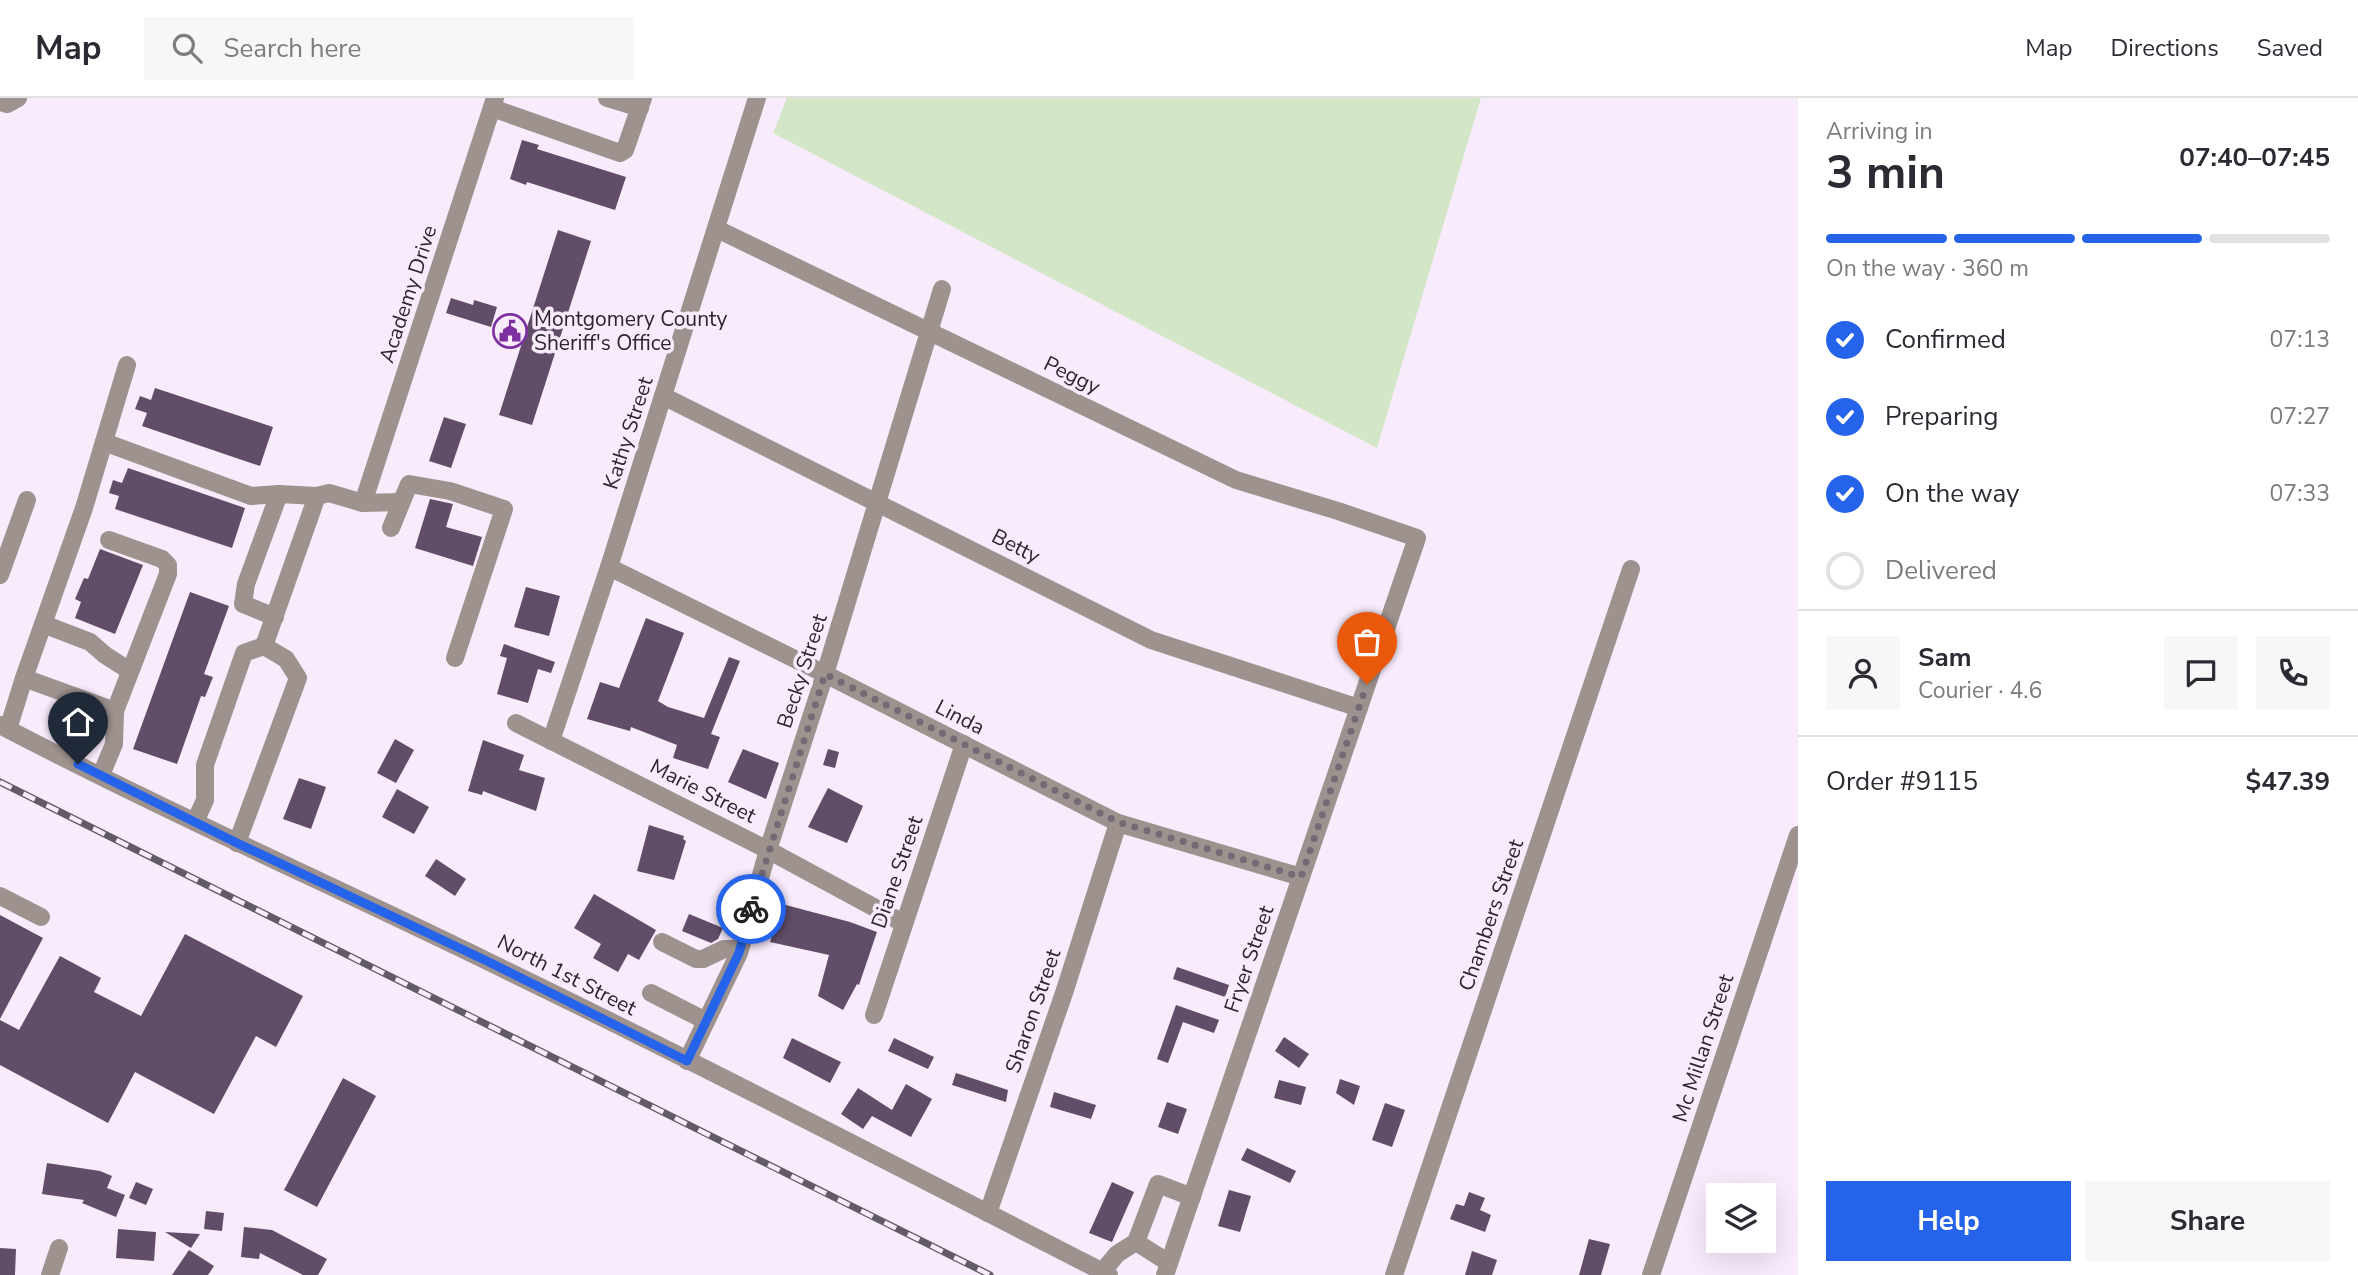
<!DOCTYPE html>
<meta charset="utf-8">
<style>
:root{--surface:#fff;--page:#f7f7f7;--text:#2b2b33;--muted:#7c7c81;--line:#e1e1e2;--accent:#2563eb}
body{margin:0;font-family:"Nunito Sans",sans-serif;background:var(--page);color:var(--text);height:100vh;display:flex;flex-direction:column;font-size:26px;white-space:nowrap}
*{box-sizing:border-box;margin:0}
p{font-size:23px;color:var(--muted)}
.icon{flex:none;width:38px;height:38px;fill:none;stroke:currentColor;stroke-width:2;stroke-linecap:round;stroke-linejoin:round}
.map{position:relative;flex:1;overflow:hidden}
.panel{display:flex;flex-direction:column;background:var(--surface);width:560px}
.panel>*{flex:none}
.controls{position:absolute;left:1706px;top:1085px;display:grid;gap:14px}
.controls a{display:grid;place-items:center;width:70px;height:70px;border-radius:0px;background:var(--surface);box-shadow:0 7px 28px #0002;font-size:35px}
.pin{position:absolute;display:grid;place-items:center;width:60px;height:60px;color:#fff;margin:-72px -30px;border-radius:50% 50% 50% 0;rotate:-45deg;box-shadow:0 0 7px #0007}
.pin .icon{rotate:45deg}
.courier{position:absolute;display:grid;place-items:center;width:70px;height:70px;margin:-35px;border:5px solid #2563eb;border-radius:50%;background:#fff;color:#222;box-shadow:0 2px 9px #0007}
.summary em{font-style:normal;font-weight:700}
.summary div{display:flex;flex-direction:column-reverse}
.summary{display:flex;align-items:center;justify-content:space-between;height:119px;padding:0 28px}
h1{font-size:46px;font-weight:700;line-height:52px}
.bar{display:grid;grid-template-columns:repeat(4,1fr);gap:10px 7px;align-content:center;height:84px;padding:0 28px}
.bar i{height:9px;border-radius:5px;background:var(--line)}
.bar .active{background:var(--accent)}
.bar p{grid-column:span 4}
.line{display:flex;align-items:center;gap:18px;padding:0 28px;border-top:2px solid var(--line)}
.line div{flex:1}
.round{display:grid;place-items:center;flex:none;width:74px;height:74px;border-radius:0px;background:var(--page)}
ol{padding:0 28px;list-style:none}
li{display:flex;align-items:center;gap:21px;height:77px}
li p{margin-inline-start:auto}
li .icon{padding:7px;border-radius:50%;background:var(--accent);color:#fff;stroke-width:4}
li:last-child{color:var(--muted)}
li i{width:38px;height:38px;border:4px solid var(--line);border-radius:50%}
.action{display:flex;gap:14px;margin-top:auto;padding:14px 28px}
.action a{flex:1;height:80px;border-radius:0px;background:var(--accent);color:#fff;font-size:28px;font-weight:700;line-height:80px;text-align:center}
.action a+a{background:var(--page);color:var(--text)}
header{display:flex;align-items:center;gap:42px;box-sizing:border-box;height:98px;padding:0 35px;background:var(--surface);border-bottom:2px solid var(--line)}
header strong{font-size:33px}
nav{display:flex;gap:38px;margin-inline-start:auto;font-size:24px}
.search{width:490px;height:63px;background:var(--page);display:flex;align-items:center;gap:18px;box-sizing:border-box;padding:0 24px;border-radius:0px;color:var(--muted);font-size:26px}
main{display:flex;flex:1;min-height:0}
.map>svg:first-child{display:block}
.green{fill:#d3e7c8}
.building{fill:#614d67}
.lines{fill:none;stroke-linecap:round;stroke-linejoin:round}
.minor{stroke:#9e928f;stroke-width:18}
.rail-casing{stroke:#625a65;stroke-width:7}
.rail{stroke:#f8ebfc;stroke-width:4.5;stroke-dasharray:13;stroke-linecap:butt}
.done{stroke:#736a75;stroke-width:7;stroke-dasharray:0 12.6}
.route{stroke:#2563eb;stroke-width:9}
.labels{text-anchor:middle;stroke-width:7;stroke-linejoin:round;paint-order:stroke}
.street-label{font-size:21px;fill:#2b252d;stroke:#f8ebfc}
.poi-label{font-size:21px;fill:#2b252d;stroke:#f8ebfc;text-anchor:start}
</style>
<header>
<strong>Map</strong>
<div class="search"><svg class="icon" aria-label="search" viewBox="0 0 24 24"><circle cx="10" cy="10" r="6"/><path d="M15 15l6 6"/></svg>Search here</div>
<nav><a>Map</a><a>Directions</a><a>Saved</a></nav>
</header>
<main>
<div class="map">
<svg width="1798" height="1177" viewBox="0 0 1798 1177">
<rect width="100%" height="100%" fill="#f8ebfc"/>
<path class="green" d="M787,0H1481L1377,350L773,35Z"/>
<g class="building">
<path d="M522,42L539,47L537,51L626,79L615,112L527,84L526,87L510,81Z"/>
<path d="M558,132L591,143L532,327L499,317Z"/>
<path d="M451,200L473,207L474,202L497,209L491,229L446,215Z"/>
<path d="M155,290L273,329L260,368L142,328L147,315L135,311L140,298L151,302Z"/>
<path d="M444,319L466,326L451,370L429,363Z"/>
<path d="M128,370L245,410L232,450L115,411L119,398L109,395L113,382L122,385Z"/>
<path d="M430,401L453,406L446,429L482,439L473,468L415,450Z"/>
<path d="M100,451L143,467L115,536L75,520L81,504L75,501L84,480L88,481Z"/>
<path d="M526,489L560,498L549,538L514,529Z"/>
<path d="M190,494L229,508L204,576L213,579L205,599L201,598L177,666L133,651Z"/>
<path d="M646,520L684,535L658,603L668,609L704,620L729,559L740,563L711,636L720,639L708,671L673,660L677,647L631,629L630,633L587,621L600,584L619,590Z"/>
<path d="M504,546L555,564L551,575L538,571L528,605L497,596L507,560L500,558Z"/>
<path d="M395,641L414,652L396,685L377,675Z"/>
<path d="M483,642L524,657L519,672L545,680L536,713L483,693L482,697L468,693Z"/>
<path d="M743,651L779,665L766,701L728,684Z"/>
<path d="M828,651L839,654L835,670L823,667Z"/>
<path d="M299,680L326,689L311,731L283,721Z"/>
<path d="M828,690L863,708L847,745L808,729Z"/>
<path d="M397,691L429,709L414,736L382,719Z"/>
<path d="M649,727L684,738L683,741L686,743L674,782L637,773Z"/>
<path d="M436,761L466,781L455,798L425,778Z"/>
<path d="M594,796L656,832L639,862L628,856L618,874L593,860L601,846L574,830Z"/>
<path d="M782,806L850,824L877,834L859,887L857,886L843,912L818,898L829,857L770,844Z"/>
<path d="M689,816L723,830L718,841L711,845L682,833Z"/>
<path d="M0,817L43,840L0,921Z"/>
<path d="M185,836L303,898L276,949L256,938L214,1016L135,974L108,1025L0,967V922L19,932L60,858L101,880L94,894L141,918Z"/>
<path d="M1177,869L1229,887L1225,899L1173,881Z"/>
<path d="M1176,907L1219,922L1214,935L1183,924L1168,965L1157,961Z"/>
<path d="M1284,939L1309,956L1299,970L1275,953Z"/>
<path d="M792,940L841,964L830,985L783,960Z"/>
<path d="M894,940L934,959L928,971L888,953Z"/>
<path d="M956,975L1008,992L1006,1004L952,987Z"/>
<path d="M343,980L376,998L317,1109L284,1092Z"/>
<path d="M1340,981L1360,988L1354,1007L1336,995Z"/>
<path d="M1279,982L1306,989L1301,1007L1274,1000Z"/>
<path d="M906,986L932,1001L911,1039L872,1018L863,1031L841,1016L858,990L892,1012Z"/>
<path d="M1054,994L1096,1007L1091,1021L1050,1009Z"/>
<path d="M1167,1004L1187,1011L1178,1036L1158,1029Z"/>
<path d="M1385,1005L1405,1012L1392,1049L1372,1042Z"/>
<path d="M1247,1050L1296,1073L1290,1085L1241,1062Z"/>
<path d="M47,1065L100,1073L112,1078L107,1090L125,1097L116,1119L82,1105L84,1102L42,1096Z"/>
<path d="M136,1084L153,1091L146,1107L129,1100Z"/>
<path d="M1112,1084L1134,1094L1112,1144L1089,1135Z"/>
<path d="M1229,1092L1251,1098L1240,1134L1218,1128Z"/>
<path d="M1469,1094L1485,1100L1480,1112L1491,1117L1485,1134L1450,1121L1456,1106L1464,1108Z"/>
<path d="M206,1113L224,1115L222,1133L204,1131Z"/>
<path d="M244,1129L272,1132L327,1161L318,1177H303L260,1155L259,1161L241,1159Z"/>
<path d="M118,1131L156,1134L154,1163L116,1160Z"/>
<path d="M165,1134L200,1136L191,1150Z"/>
<path d="M1589,1141L1610,1146L1601,1177H1579Z"/>
<path d="M0,1150L16,1151L15,1177H0Z"/>
<path d="M189,1152L214,1168L208,1177H172Z"/>
<path d="M1472,1153L1497,1162L1492,1177H1465Z"/>
</g>
<g class="lines">
<g class="minor">
<path d="M607,0L640,10"/>
<path d="M0,4L7,6L18,0"/>
<path d="M492,10L620,55L625,52L643,0"/>
<path d="M717,131L1236,382L1338,413L1417,440L1165,1177"/>
<path d="M663,298L1151,542L1359,610"/>
<path d="M104,344L251,398L279,396L317,398L329,395L363,405L401,404"/>
<path d="M363,405L495,0"/>
<path d="M391,430L409,386L450,393L504,411L455,560"/>
<path d="M109,442L162,461L168,467V476L115,613"/>
<path d="M609,469L825,576L1118,725L1301,779"/>
<path d="M0,477L27,402"/>
<path d="M275,519L243,506L246,486L279,396"/>
<path d="M43,526L90,544L105,557L130,573"/>
<path d="M264,548L317,398"/>
<path d="M24,580L84,410L127,267"/>
<path d="M516,625L768,752L903,825"/>
<path d="M0,627C160,711 325,784 487,863C696,964 902,1071 1109,1177"/>
<path d="M8,631L24,580L115,613L114,646L101,677"/>
<path d="M551,643L609,469L757,0"/>
<path d="M195,724L205,702V667L244,555L264,548L286,561L298,580L237,745"/>
<path d="M0,798L41,819"/>
<path d="M662,844L696,861H703L724,851H740"/>
<path d="M651,895L706,923"/>
<path d="M874,917L964,646"/>
<path d="M687,963L739,855L768,752L825,576L942,191"/>
<path d="M988,1115L1065,892L1118,725"/>
<path d="M1136,1144L1169,1165"/>
<path d="M1102,1174L1117,1156L1136,1144L1158,1086L1192,1099"/>
<path d="M50,1177L59,1150"/>
<path d="M1394,1177L1631,471"/>
<path d="M1651,1177L1798,737"/>
</g>
<g class="rail-casing">
<path id="rail" d="M0,684L990,1177"/>
</g>
<use href="#rail" class="rail"/>
</g>
<g class="lines">
<path class="done" d="M751,811L825,576L1118,724L1301,779L1367,586"/>
<path class="route" d="M78,666L237,745L489,864L687,963L739,855L751,811"/>
</g>
<defs>
<g id="civic-ring" transform="scale(1.75)"><circle r="9.5" fill="#f8ebfc" stroke="#7d2e9f" stroke-width="1.5"/><path d="M-.6-6.5H3V-4.5H.6V-3L4-1V1h2V6H-6V1h2V-1L-.6-3ZM-1.2 2.5V6h2.4V2.5Z" fill="#7d2e9f"/></g>
</defs>
<g fill-rule="evenodd">
<use href="#civic-ring" x="510" y="233"/>
</g>
<g class="labels">
<g class="street-label">
<text transform="translate(408 196) rotate(-72)" y="7">Academy Drive</text>
<text transform="translate(1072 277) rotate(26)" y="7">Peggy</text>
<text transform="translate(628 335) rotate(-72)" y="7">Kathy Street</text>
<text transform="translate(1016 448) rotate(27)" y="7">Betty</text>
<text transform="translate(802 573) rotate(-72)" y="7">Becky Street</text>
<text transform="translate(960 619) rotate(27)" y="7">Linda</text>
<text transform="translate(703 693) rotate(27)" y="7">Marie Street</text>
<text transform="translate(897 774) rotate(-71)" y="7">Diane Street</text>
<text transform="translate(1491 817) rotate(-71)" y="7">Chambers Street</text>
<text transform="translate(1249 861) rotate(-71)" y="7">Fryer Street</text>
<text transform="translate(567 877) rotate(27)" y="7">North 1st Street</text>
<text transform="translate(1033 913) rotate(-71)" y="7">Sharon Street</text>
<text transform="translate(1703 950) rotate(-72)" y="7">Mc Millan Street</text>
</g>
<g class="poi-label">
<text x="534" y="228">Montgomery County<tspan x="534" dy="24">Sheriff's Office</tspan></text>
</g>
</g>
</svg>
<div class="controls">
<a><svg class="icon" aria-label="layers" viewBox="0 0 24 24"><path d="M12 4l9 5-9 5-9-5zM3 14l9 5 9-5"/></svg></a>
</div>
<div class="pin" style="left:1367px;top:586px;background:#ea580c"><svg class="icon" aria-label="bag" viewBox="0 0 24 24"><path d="M5 8h14l-1 12H6zM9 8a3 3 0 0 1 6 0"/></svg></div>
<div class="pin" style="left:78px;top:666px;background:#1f2937"><svg class="icon" aria-label="home" viewBox="0 0 24 24"><path d="M3 11l9-7 9 7M6 9v11h12V9"/></svg></div>
<div class="courier" style="left:751px;top:811px"><svg class="icon" aria-label="bike" viewBox="0 0 24 24"><circle cx="6" cy="16" r="4"/><circle cx="18" cy="16" r="4"/><path d="M6 16l4-8h5l3 8M10 8l3 8H6M13 5h3"/></svg></div>
</div>
<section class="panel">
<div class="summary"><div><h1>3 min</h1><p>Arriving in</p></div><em>07:40–07:45</em></div>
<div class="bar"><i class="active"></i><i class="active"></i><i class="active"></i><i></i><p>On the way · 360 m</p></div>
<ol>
<li><svg class="icon" aria-label="check" viewBox="0 0 24 24"><path d="M5 12l5 5 9-10"/></svg>Confirmed<p>07:13</p></li>
<li><svg class="icon" aria-label="check" viewBox="0 0 24 24"><path d="M5 12l5 5 9-10"/></svg>Preparing<p>07:27</p></li>
<li><svg class="icon" aria-label="check" viewBox="0 0 24 24"><path d="M5 12l5 5 9-10"/></svg>On the way<p>07:33</p></li>
<li><i></i>Delivered</li>
</ol>
<div class="line" style="height:126px"><a class="round"><svg class="icon" aria-label="person" viewBox="0 0 24 24"><circle cx="12" cy="8" r="4"/><path d="M4 21q1-7 8-7t8 7"/></svg></a><div><b>Sam</b><p>Courier · 4.6</p></div><a class="round"><svg class="icon" aria-label="chat" viewBox="0 0 24 24"><path d="M4 5h16v11H9l-5 4z"/></svg></a><a class="round"><svg class="icon" aria-label="phone" viewBox="0 0 24 24"><path d="M5 4h4l2 5-3 2q2 4 5 5l2-3 5 2v4C11 20 4 13 5 4z"/></svg></a></div>
<div class="line" style="height:91px"><div>Order #9115</div><b>$47.39</b></div>
<div class="action"><a>Help</a><a>Share</a></div>
</section>
</main>
